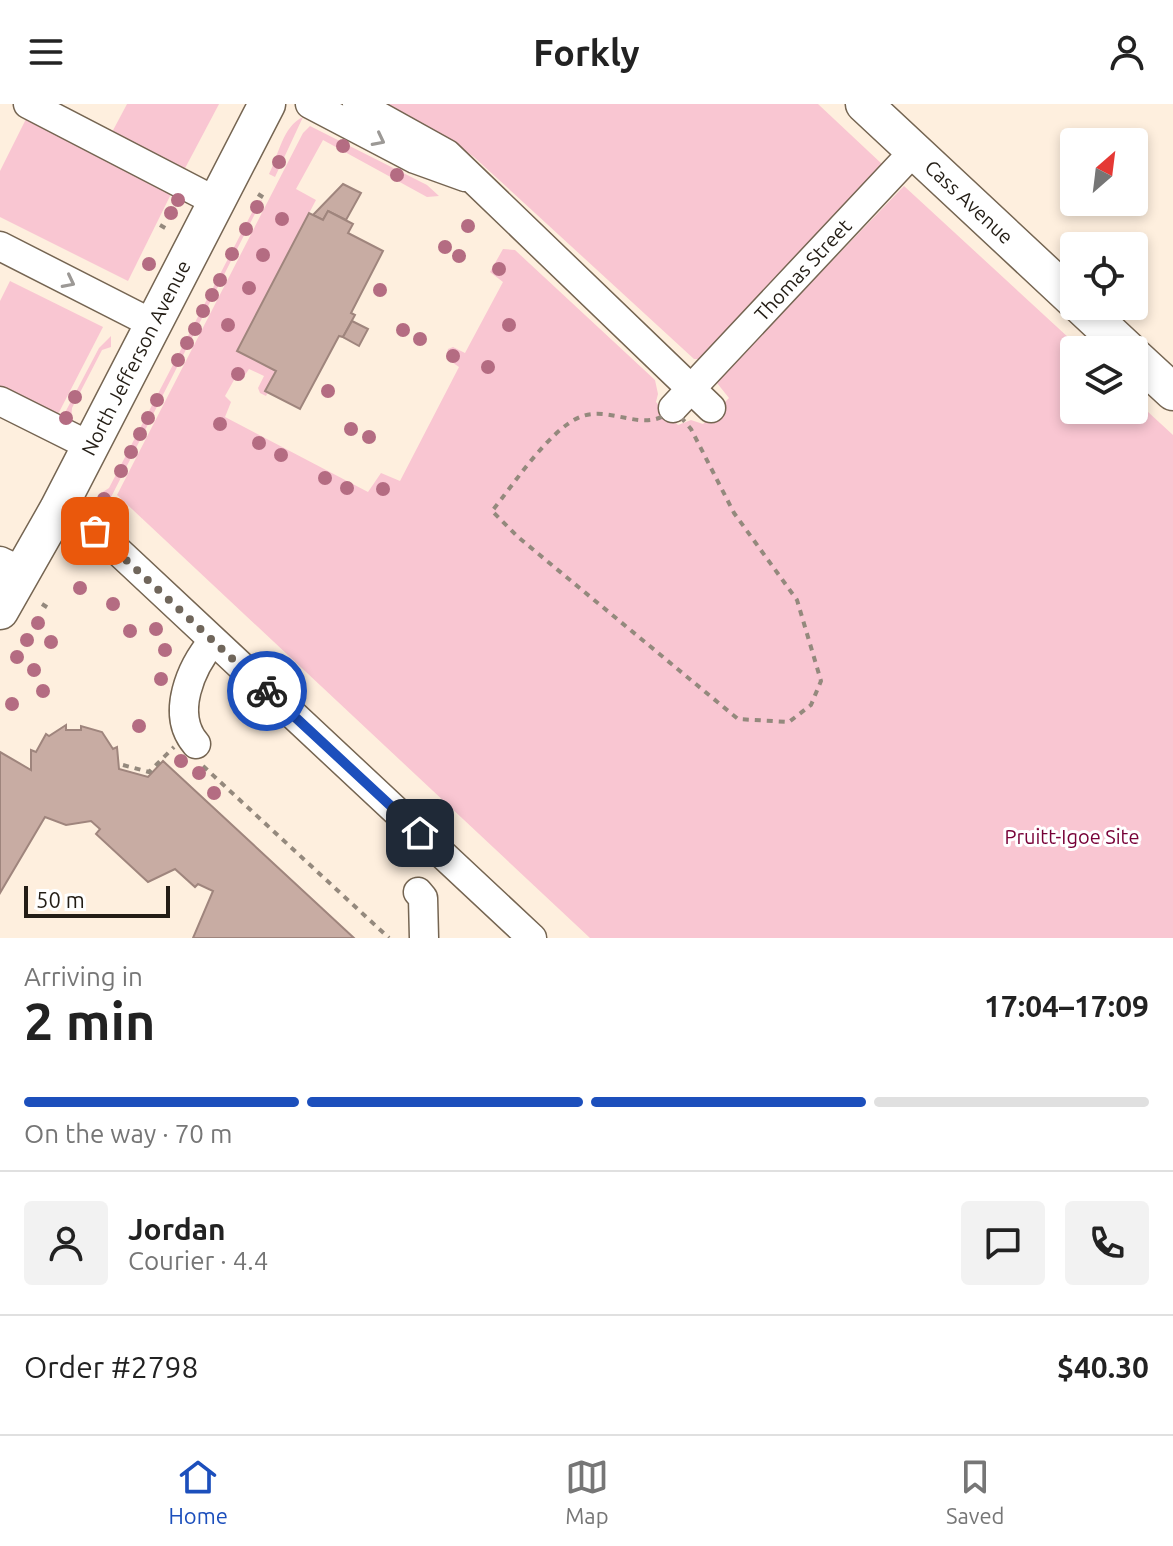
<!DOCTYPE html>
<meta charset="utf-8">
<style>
:root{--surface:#fff;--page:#f2f2f2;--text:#222;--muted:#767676;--line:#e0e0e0;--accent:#1c4fbc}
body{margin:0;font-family:Ubuntu,sans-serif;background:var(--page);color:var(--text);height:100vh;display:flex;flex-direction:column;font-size:30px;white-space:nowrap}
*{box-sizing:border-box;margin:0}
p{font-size:26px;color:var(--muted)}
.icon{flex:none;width:44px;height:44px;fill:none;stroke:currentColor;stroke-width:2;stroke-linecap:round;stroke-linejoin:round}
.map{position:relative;height:834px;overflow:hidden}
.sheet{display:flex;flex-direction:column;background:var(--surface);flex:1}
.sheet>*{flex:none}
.needle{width:52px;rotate:28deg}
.fabs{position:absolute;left:1060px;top:24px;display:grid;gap:16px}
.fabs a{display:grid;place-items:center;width:88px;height:88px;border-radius:8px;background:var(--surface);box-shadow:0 4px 12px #0003;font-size:40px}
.scale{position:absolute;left:24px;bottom:20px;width:146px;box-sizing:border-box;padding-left:8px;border:4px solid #231d15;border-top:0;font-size:22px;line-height:28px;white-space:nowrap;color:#231d15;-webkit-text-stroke:6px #fff;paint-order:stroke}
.pin{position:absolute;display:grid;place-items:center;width:68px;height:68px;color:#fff;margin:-34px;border-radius:16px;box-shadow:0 4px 12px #0006}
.courier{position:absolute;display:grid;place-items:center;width:80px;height:80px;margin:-40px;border:6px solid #1c4fbc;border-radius:50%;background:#fff;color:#222;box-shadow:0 2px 10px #0007}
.summary em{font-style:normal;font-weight:600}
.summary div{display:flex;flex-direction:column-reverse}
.summary{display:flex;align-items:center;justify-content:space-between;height:136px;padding:0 24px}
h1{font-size:52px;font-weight:600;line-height:60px}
.bar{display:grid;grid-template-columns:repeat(4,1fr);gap:12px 8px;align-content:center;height:96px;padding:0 24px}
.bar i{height:10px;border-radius:6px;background:var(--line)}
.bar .on{background:var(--accent)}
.bar p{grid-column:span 4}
.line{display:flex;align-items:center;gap:20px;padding:0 24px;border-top:2px solid var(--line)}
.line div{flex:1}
.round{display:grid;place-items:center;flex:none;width:84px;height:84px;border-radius:8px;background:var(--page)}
header{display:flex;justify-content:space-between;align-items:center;height:104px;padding:0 24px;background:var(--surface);font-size:36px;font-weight:600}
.menu{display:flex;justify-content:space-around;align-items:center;height:112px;border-top:2px solid var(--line);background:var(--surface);font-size:22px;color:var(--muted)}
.menu a{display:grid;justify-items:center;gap:4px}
.menu .on{color:var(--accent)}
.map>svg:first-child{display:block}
.green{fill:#f9c6d2}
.building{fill:#c8aca3;stroke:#9f857d;stroke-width:2}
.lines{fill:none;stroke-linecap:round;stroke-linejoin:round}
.minor-casing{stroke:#756552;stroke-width:31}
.major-casing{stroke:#756552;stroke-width:39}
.path{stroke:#94897d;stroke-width:4;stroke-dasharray:6 6;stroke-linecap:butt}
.minor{stroke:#fff;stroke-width:28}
.major{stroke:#fff;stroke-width:36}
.tree{fill:#b46c82}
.oneway{stroke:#9c9996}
.done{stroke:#70665b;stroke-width:8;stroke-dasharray:0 14.4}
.route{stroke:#1c4fbc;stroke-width:10}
.labels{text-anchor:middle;stroke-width:6;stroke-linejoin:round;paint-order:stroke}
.street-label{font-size:20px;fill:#231d15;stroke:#fff}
.park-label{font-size:20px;fill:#770137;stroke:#fff}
</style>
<header><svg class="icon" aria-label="menu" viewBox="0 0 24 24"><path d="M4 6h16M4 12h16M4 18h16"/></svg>Forkly<svg class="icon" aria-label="person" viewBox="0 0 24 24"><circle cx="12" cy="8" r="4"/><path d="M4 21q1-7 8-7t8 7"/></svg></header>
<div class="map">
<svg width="1173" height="834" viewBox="0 0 1173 834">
<rect width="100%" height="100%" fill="#feefde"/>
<g class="green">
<path d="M127,0H219L182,70L110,32Z"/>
<path d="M383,0H818L883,61L700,255H694L474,53L442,31Z"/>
<path d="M30,7L175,82L128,177L0,113V67Z"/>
<path d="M303,13L275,73L269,70C279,51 282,23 303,13Z"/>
<path d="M310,22L427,81L439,92L427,93L323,36L296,85L316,96L237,246L276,267L266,286L268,288L266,292L260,289L258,284L264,272L249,265L241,277L234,276L225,292L231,298L225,313L368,388L381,369L400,377L459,263L446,254L448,245L453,243L465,249L503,178L490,168L503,145L515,146L655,276L658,290L656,298L678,321L691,316L703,320L729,294L717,279L719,267L797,183L830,159L904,82L1082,246H1074V306H1134V295L1173,331V834H590L117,391L303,29Z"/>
<path d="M262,96L105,405L99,408L98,391L109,384L258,97Z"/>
<path d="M10,177L103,223L54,318L0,292V197Z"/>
<path d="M111,232V243L102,246L72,304L71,319L59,320L99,244Z"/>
</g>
<g class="building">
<path d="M343,80L361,89L346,116L328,107L323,116L313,111Z"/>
<path d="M328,107L353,120L348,129L383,147L351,209L355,211L343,233L339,232L300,305L265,287L276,267L237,247L309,109L323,116Z"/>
<path d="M352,217L368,225L359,242L343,233Z"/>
<path d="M66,621V626H81V622L102,628L113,645L117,643L119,665L148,673L163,657L354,834H193L213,787L198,780L195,783L175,765L148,778L96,730L100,725L91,717L66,721L45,713L0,789V648L31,666V646L36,648L46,630L49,632Z"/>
</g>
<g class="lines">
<g class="minor-casing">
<g id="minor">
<path d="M28,0L217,98"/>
<path d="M310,0L415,55L465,73"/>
<path d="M357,0L447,50L711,304"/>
<path d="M0,142L153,220"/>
<path d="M0,297L90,342"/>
<path d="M673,304L914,47"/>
<path d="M58,405L104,434L532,834"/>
<path d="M0,457L23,468"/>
<path d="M196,640C170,610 191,563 213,537"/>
<path d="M418,788L423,794L424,834"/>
</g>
</g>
<g class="major-casing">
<g id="major">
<path d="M864,0L1074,196"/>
<path d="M1081,202L1128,246"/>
<path d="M1134,252L1173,288"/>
<path d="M0,507L58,405L267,0"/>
</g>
</g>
<g class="path">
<path d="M258,90L266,95"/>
<path d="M160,121L167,125"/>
<path d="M673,304L691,325L734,409L797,496L821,577L811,601L789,618L738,615L518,433L492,407C514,380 549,326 580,313C611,300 648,333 673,304Z"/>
<path d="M42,500L50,505"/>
<path d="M123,661L149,668L174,643"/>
<path d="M203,662L389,834"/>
</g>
<use href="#minor" class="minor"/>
<use href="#major" class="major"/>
</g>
<g class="tree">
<circle cx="343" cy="42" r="7"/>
<circle cx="279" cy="58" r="7"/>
<circle cx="397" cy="71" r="7"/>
<circle cx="178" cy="96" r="7"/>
<circle cx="257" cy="103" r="7"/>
<circle cx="171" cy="109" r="7"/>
<circle cx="282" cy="115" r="7"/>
<circle cx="468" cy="122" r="7"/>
<circle cx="246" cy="125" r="7"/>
<circle cx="445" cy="143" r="7"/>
<circle cx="232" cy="150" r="7"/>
<circle cx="263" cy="151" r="7"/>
<circle cx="459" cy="152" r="7"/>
<circle cx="149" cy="160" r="7"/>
<circle cx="499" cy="165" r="7"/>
<circle cx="220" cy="176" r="7"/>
<circle cx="249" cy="184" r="7"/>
<circle cx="380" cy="186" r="7"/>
<circle cx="212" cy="191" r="7"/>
<circle cx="203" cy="207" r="7"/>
<circle cx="228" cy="221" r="7"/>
<circle cx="509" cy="221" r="7"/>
<circle cx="195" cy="225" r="7"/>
<circle cx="403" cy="226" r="7"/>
<circle cx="420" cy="235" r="7"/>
<circle cx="187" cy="239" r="7"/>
<circle cx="453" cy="252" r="7"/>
<circle cx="178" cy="256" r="7"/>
<circle cx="488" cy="263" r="7"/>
<circle cx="238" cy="270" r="7"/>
<circle cx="328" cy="287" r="7"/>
<circle cx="75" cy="293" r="7"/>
<circle cx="157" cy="296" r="7"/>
<circle cx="66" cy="314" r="7"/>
<circle cx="148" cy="314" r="7"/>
<circle cx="220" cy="320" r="7"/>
<circle cx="351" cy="325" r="7"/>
<circle cx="140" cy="330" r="7"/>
<circle cx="369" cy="333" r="7"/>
<circle cx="259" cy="339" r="7"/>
<circle cx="131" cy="348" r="7"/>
<circle cx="281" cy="351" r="7"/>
<circle cx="121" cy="367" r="7"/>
<circle cx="325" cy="374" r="7"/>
<circle cx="347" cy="384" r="7"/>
<circle cx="383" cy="385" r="7"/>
<circle cx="104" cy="395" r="7"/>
<circle cx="80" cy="484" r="7"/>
<circle cx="113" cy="500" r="7"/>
<circle cx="38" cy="519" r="7"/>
<circle cx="156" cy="525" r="7"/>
<circle cx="130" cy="527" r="7"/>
<circle cx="27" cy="536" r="7"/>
<circle cx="51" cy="538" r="7"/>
<circle cx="165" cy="546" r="7"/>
<circle cx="17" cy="553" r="7"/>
<circle cx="34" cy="566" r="7"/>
<circle cx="161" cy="575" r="7"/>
<circle cx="43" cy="587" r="7"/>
<circle cx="12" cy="600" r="7"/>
<circle cx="139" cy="622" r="7"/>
<circle cx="181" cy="657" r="7"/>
<circle cx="199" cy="669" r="7"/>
<circle cx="214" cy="689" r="7"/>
</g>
<defs><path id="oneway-chevron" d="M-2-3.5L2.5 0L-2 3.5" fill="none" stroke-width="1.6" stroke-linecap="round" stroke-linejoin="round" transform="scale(2)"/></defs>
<g class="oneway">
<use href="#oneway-chevron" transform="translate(379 36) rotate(27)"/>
<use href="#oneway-chevron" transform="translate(69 178) rotate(27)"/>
</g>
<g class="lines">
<path class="done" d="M95,427L267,587"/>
<path class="route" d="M267,587L420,729"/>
</g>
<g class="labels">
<g class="street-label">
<text transform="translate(969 98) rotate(43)" y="7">Cass Avenue</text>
<text transform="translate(803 166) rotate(-47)" y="7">Thomas Street</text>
<text transform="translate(136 254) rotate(-63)" y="7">North Jefferson Avenue</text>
</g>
<g class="park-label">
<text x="1072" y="740">Pruitt-Igoe Site</text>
</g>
</g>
</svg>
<div class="fabs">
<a><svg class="needle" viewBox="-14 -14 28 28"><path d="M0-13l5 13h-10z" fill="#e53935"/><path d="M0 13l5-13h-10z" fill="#767676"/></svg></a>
<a><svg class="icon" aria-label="locate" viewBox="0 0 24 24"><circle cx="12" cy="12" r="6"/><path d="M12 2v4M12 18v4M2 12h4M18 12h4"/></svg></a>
<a><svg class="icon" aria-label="layers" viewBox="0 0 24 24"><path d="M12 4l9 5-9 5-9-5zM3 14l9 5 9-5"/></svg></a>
</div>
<div class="scale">50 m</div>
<div class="pin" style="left:95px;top:427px;background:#ea580c"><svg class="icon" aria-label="bag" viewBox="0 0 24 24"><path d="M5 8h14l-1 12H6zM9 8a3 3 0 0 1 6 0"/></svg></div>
<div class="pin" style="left:420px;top:729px;background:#1f2937"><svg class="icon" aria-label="home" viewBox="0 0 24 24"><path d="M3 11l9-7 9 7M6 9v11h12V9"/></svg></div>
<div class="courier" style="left:267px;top:587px"><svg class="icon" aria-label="bike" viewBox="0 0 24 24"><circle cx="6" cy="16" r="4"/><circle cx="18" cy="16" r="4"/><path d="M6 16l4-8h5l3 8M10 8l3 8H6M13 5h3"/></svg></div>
</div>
<section class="sheet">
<div class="summary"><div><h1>2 min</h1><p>Arriving in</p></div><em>17:04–17:09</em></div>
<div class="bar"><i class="on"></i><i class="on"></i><i class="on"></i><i></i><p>On the way · 70 m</p></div>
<div class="line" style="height:144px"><a class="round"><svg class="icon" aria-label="person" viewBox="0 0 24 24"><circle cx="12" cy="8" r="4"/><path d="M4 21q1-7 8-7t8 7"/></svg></a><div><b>Jordan</b><p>Courier · 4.4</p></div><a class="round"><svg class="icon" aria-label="chat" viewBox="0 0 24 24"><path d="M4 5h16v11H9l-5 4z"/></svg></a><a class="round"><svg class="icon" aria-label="phone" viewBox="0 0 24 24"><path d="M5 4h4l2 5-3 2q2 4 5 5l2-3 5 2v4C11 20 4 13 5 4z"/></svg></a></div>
<div class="line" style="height:104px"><div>Order #2798</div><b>$40.30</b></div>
</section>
<nav class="menu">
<a class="on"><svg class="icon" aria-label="home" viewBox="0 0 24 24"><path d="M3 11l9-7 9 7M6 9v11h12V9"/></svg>Home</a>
<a><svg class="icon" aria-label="map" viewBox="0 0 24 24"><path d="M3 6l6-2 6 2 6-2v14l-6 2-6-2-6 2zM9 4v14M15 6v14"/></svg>Map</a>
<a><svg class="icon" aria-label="saved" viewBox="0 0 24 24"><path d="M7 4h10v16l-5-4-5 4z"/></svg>Saved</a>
</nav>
